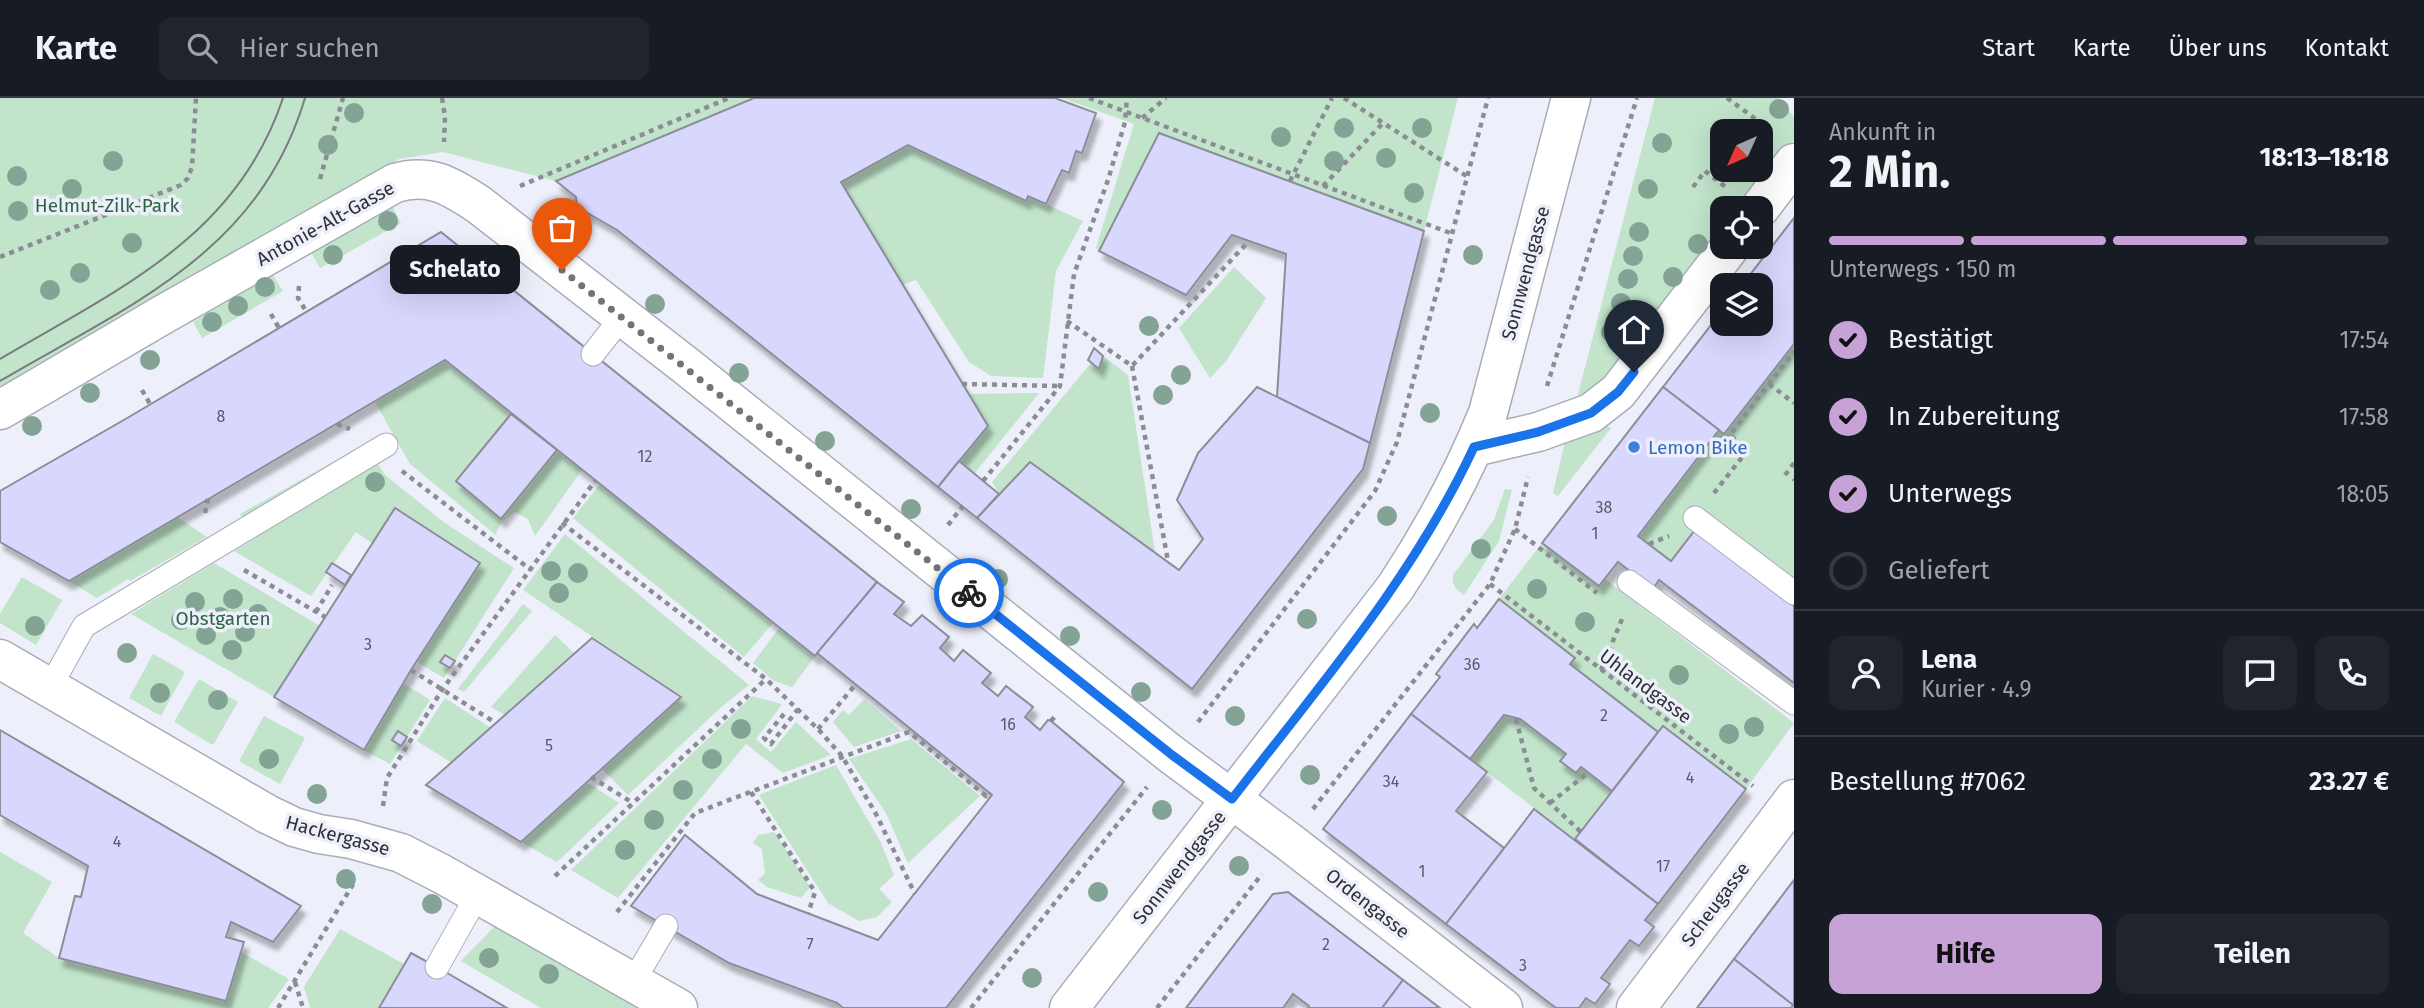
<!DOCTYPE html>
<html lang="de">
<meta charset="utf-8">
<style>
:root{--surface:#171b24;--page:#20242c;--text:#f1f3f6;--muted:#9ea1a6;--line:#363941;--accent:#c7a2d6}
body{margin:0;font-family:"Fira Sans",sans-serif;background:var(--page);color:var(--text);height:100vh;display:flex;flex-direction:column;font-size:26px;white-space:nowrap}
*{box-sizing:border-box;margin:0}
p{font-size:23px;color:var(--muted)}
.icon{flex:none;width:38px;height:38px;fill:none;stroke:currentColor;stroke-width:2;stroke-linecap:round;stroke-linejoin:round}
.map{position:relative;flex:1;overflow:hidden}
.drawer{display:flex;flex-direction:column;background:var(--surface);width:630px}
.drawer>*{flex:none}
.needle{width:46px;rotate:225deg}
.buttons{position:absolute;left:1710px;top:21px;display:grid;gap:14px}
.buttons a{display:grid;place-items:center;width:63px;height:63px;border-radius:14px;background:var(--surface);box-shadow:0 7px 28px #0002;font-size:35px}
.pin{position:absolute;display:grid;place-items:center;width:60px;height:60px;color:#fff;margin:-72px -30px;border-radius:50% 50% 50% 0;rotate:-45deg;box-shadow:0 0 7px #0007}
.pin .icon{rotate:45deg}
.courier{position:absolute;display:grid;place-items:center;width:70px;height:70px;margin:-35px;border:5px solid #1a73e8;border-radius:50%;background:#fff;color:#222;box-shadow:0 2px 9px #0007}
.bubble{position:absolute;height:49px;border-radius:14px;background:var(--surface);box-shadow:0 7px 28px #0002;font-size:23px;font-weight:700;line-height:49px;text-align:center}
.headline em{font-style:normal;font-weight:700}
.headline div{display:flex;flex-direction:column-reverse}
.headline{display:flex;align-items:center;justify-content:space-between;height:119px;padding:0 35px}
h1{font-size:46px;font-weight:700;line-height:52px}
.bar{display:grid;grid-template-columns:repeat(4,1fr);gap:10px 7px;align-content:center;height:84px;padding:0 35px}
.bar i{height:9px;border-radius:5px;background:var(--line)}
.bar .active{background:var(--accent)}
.bar p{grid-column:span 4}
.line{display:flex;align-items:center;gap:18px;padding:0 35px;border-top:2px solid var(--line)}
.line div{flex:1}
.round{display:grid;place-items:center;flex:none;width:74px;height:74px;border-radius:14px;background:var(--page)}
ol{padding:0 35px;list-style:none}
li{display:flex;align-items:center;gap:21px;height:77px}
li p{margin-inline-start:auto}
li .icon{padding:7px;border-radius:50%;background:var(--accent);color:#111;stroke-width:4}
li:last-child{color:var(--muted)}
li i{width:38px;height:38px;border:4px solid var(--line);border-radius:50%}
.action{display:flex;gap:14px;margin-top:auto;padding:14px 35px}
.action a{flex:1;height:80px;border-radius:14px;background:var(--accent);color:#111;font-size:28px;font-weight:700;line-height:80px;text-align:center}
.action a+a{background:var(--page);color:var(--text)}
header{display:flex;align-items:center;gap:42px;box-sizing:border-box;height:98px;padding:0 35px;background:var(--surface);border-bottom:2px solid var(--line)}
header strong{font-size:33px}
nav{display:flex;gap:38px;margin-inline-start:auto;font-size:24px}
.search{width:490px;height:63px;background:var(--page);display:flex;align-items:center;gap:18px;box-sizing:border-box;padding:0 24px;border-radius:14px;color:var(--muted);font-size:26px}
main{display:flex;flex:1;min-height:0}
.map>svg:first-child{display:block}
.green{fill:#c1e4cb;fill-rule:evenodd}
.building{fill:#d8d8fe;stroke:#8c8d96;stroke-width:2;filter:url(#shadow)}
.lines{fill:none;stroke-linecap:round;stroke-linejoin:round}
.lane-casing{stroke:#aaadb6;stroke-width:25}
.street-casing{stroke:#aaadb6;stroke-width:41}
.secondary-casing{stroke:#aaadb6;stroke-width:41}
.path{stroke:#8b8d94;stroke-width:4.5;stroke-dasharray:5 5;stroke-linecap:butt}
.lane{stroke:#fff;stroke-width:23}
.street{stroke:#fff;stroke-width:38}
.secondary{stroke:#fff;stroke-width:38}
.tram{stroke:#7a7b82;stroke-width:2}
.tree{fill:#83a394}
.done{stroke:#72747a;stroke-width:7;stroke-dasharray:0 12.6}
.route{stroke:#1a73e8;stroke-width:9}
.shop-dot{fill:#3f7fe0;stroke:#edeffa;stroke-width:2.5}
.labels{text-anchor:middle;stroke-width:7;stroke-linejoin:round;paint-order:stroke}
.number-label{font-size:16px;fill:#5a5b67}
.park-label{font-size:19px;fill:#2d6441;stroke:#edeffa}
.street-label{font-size:19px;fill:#303135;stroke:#edeffa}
.shop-label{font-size:19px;fill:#366cbe;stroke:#edeffa;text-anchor:start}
</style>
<header>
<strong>Karte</strong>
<div class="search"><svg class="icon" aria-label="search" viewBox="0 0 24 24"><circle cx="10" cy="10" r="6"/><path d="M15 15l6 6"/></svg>Hier suchen</div>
<nav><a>Start</a><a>Karte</a><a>Über uns</a><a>Kontakt</a></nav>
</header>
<main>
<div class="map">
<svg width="1794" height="910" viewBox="0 0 1794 910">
<defs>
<filter id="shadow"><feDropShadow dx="4.5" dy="8" stdDeviation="2" flood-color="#0004"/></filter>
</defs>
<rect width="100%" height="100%" fill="#edeffa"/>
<g class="green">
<path d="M0,0H754L556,83L443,54L399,61L0,294Z"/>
<path d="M1062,0H1458L1424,133L1159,35L1099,153L1096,150L1134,26Z"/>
<path d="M1655,0H1779L1794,19V42L1739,110H1722V132L1590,296L1577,300ZM1722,33H1760V72H1722Z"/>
<path d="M908,47L1025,103L1028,98L1083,123L1056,173L1043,280L991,278L969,264L916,182L902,187L841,84Z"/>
<path d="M392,108L401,125L320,170L311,154Z"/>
<path d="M1234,169L1266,200L1226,263L1210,280L1179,230Z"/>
<path d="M273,177L283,193L202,240L193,224Z"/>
<path d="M1794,246V508L1695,432L1671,463L1638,438L1719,332L1725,336Z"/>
<path d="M1103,258L1128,277L1155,454L1030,364L999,396L992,384L1091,265L1099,270Z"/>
<path d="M445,262L511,316L456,383L501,421L557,352L582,372L535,438L528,421L515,414C505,421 499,425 496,437L410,366L375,304Z"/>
<path d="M1039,295L974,376L959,363L968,296Z"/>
<path d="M1601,325L1611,330L1558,398L1553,395L1566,339Z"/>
<path d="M365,346L385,377L445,425L514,470L444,580L417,564L480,465L395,410L372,445L356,434L311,498L234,453L256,440L240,416Z"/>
<path d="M600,386L773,525L744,559L573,420Z"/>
<path d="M1505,391L1512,392L1499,443L1464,497C1456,491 1452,488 1453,477L1494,422Z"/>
<path d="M177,419L207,439L130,483L128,481L97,500L69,483Z"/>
<path d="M565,436L749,587L720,610L628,697L601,670L681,598L523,492Z"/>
<path d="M1542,445L1598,488L1605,481L1794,625L1746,691L1663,628L1658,634L1570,566L1574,559L1499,501Z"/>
<path d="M214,465L320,528L274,599L131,516Z"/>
<path d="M22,479L62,502L36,547L0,525V516Z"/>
<path d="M523,506L532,513L464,594L458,591Z"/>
<path d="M779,530L815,558L792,589L774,583L753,565Z"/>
<path d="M555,537L574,555L505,617L491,609Z"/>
<path d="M153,556L185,574L161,618L129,600Z"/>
<path d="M199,581L238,604L213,647L174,624Z"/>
<path d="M403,585L430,602L390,666L364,652Z"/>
<path d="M752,598L782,606L756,641L771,654L796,624L831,657L783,675L746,646L618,800L571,772Z"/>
<path d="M445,600L491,630L452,665L417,643Z"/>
<path d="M864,601L901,633L854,649L833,624L843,612L849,617Z"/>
<path d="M1504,617L1520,621L1566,656L1561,663L1576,675L1581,669L1612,693L1575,741L1470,661Z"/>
<path d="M264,618L305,640L280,686L239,663Z"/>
<path d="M911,641L980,698L908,765L886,715L849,661Z"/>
<path d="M836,667L880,743L894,777L879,791L892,804L877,819L859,823L828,805L759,697Z"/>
<path d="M586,684L619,705L557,764L521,744Z"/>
<path d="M774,734L810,789L801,800L767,789L758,782L765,775L762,751L753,745L758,737Z"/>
<path d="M0,754L52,784L23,835L59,860L226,903L241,854L289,881L268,910H0Z"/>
<path d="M497,826L642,910H541L461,863Z"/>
<path d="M340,831L404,866L379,910H310L304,889Z"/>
</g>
<g class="building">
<path d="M754,0H1055L1096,15L1082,55L1076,53L1069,75L1062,72L1046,106L1028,98L1026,103L908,47L841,84L988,328L938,389L617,132L577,109L576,99L556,83Z"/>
<path d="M1159,35L1424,133L1370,345L1277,299L1286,156L1232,137L1186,197L1099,153Z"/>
<path d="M1794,120V246L1724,336L1663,289L1722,213V226H1760V187H1742Z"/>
<path d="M441,134L877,484L815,558L445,262L69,483L0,444V393L129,319Z"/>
<path d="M1094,250L1103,258L1099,271L1088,262Z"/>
<path d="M1257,289L1370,345L1363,371L1192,591L977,420L1030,364L1179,472L1203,441L1177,402L1198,355Z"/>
<path d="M1663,289L1719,332L1638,438L1671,463L1695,432L1794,508V585L1659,482L1653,491L1618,464L1599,488L1542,445Z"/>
<path d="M511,316L557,352L501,421L456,383Z"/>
<path d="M959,363L999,396L977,420L938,389Z"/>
<path d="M395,410L480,465L411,572L364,652L274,599Z"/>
<path d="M332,465L351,477L345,487L326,474Z"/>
<path d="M877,484L904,504L894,516L911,528L922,517L949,539L940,550L954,563L963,552L991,575L982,585L998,598L1006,588L1033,609L1025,619L1040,632L1048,622L1051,623L1124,684L946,910H843L837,905L729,865L631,808L685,737L757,796L878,842L992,697L817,555Z"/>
<path d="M1499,501L1575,560L1570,566L1658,634L1612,693L1581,669L1576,675L1560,663L1566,656L1520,621L1504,617L1470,661L1411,616L1440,579L1436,576L1474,526L1477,530Z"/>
<path d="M592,540L681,599L521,744L426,687Z"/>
<path d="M445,557L455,563L450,570L440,564Z"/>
<path d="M1411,616L1487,674L1456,713L1504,750L1446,826L1323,731Z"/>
<path d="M1663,628L1746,691L1658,806L1575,741Z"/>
<path d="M0,632L301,808L273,844L231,824L226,839L244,844L226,903L59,860L75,798L81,799L88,768L0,717Z"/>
<path d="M398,633L407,639L401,648L392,642Z"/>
<path d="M1534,711L1658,806L1645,822L1654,829L1639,848L1630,842L1601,880L1610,886L1595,906L1586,900L1579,910H1556L1446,826Z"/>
<path d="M1794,782V906L1793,907L1734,861Z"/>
<path d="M1288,794L1403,882L1382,910H1308L1309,908L1293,896L1283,910H1186L1273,796Z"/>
<path d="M411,855L437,869L507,910H379Z"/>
<path d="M1734,861L1793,907L1791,910H1697Z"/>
<path d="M1403,882L1440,910H1382Z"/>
</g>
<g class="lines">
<g class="lane-casing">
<g id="lane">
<path d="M593,256L622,219"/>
<path d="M1695,420L1794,495"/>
<path d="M1629,484L1794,605"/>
<path d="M49,591L84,528L386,347"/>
<path d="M437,869L478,796"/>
<path d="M633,884L666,828"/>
</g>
</g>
<g class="street-casing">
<g id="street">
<path d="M1760,110L1794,65"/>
<path d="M0,312L164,216L395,85C429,75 449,87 478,106L685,267L1172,657L1288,743L1503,910"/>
<path d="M1474,349L1538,334L1591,315L1618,294L1730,149"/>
<path d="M0,561L267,716L294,729L319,736L351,741L401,755L442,776L678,910"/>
<path d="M1636,910L1794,701"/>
</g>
</g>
<g class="secondary-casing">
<path id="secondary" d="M1069,910L1395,490C1432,434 1463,377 1488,315L1571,0"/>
</g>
<g class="path">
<path d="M442,0L445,19L444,44"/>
<path d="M1089,0L1453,136"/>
<path d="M1344,0L1468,79"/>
<path d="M1727,0L1772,33"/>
<path d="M1142,20L1166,0"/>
<path d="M320,81L343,0"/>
<path d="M1290,83L1332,0"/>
<path d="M520,88L729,0"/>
<path d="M1323,88L1383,25"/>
<path d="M1693,89L1705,73L1727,90"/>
<path d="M0,159L181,87L188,80L192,69L196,0"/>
<path d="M299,188L298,200L306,213"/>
<path d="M271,216L279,230"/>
<path d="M1067,223L1132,268L1249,143"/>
<path d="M1132,268L1168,463"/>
<path d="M962,286L1059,288"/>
<path d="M1769,286L1794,305"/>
<path d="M1547,288L1637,0"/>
<path d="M142,292L150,306"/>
<path d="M337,326L350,331"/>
<path d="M402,373L531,472"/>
<path d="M1785,377L1794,365"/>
<path d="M1793,381L1794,382"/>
<path d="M983,383L1060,288L1074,176L1108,82L1125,24L1127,0"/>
<path d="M1714,395L1747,353L1730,337L1794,253"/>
<path d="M205,415L208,401"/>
<path d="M562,425L766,581L818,631L842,658L876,716L915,796"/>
<path d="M948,427L963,408"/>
<path d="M1515,431L1597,495"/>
<path d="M1649,446L1669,438"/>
<path d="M244,472L325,519"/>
<path d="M1490,486L1753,688"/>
<path d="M316,514L332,487"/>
<path d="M411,572L496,625"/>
<path d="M1601,572L1622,521"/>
<path d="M784,616L764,640L771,646L798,611"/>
<path d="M1516,621L1534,690L1581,734"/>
<path d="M1051,623L1057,616"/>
<path d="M1198,624L1375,393L1397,344L1488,0"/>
<path d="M818,631L856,586"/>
<path d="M591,679L633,705"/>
<path d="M751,694L815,794L808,816"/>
<path d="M1550,705L1589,674"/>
<path d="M383,708L387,680L442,592L595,383"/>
<path d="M1313,711L1490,486L1515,431L1528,379"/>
<path d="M555,778L766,581"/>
<path d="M617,814L695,715L909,634L986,698L989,694"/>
<path d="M295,884L303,910"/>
<path d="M278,910L355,783"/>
<path d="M971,910L1147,689"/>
<path d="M1157,910L1262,776"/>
</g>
<use href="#lane" class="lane"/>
<use href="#street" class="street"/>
<use href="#secondary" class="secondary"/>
<g class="tram">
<path d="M0,261C117,192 237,139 283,0"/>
<path d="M0,283C129,207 258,156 305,0"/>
</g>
</g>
<g class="tree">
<circle cx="1779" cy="11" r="10"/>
<circle cx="354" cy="15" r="10"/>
<circle cx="1344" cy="30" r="10"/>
<circle cx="1422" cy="30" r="10"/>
<circle cx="1281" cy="39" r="10"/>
<circle cx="1662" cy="45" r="10"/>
<circle cx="328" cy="47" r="10"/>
<circle cx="1386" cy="60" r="10"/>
<circle cx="113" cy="63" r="10"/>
<circle cx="1334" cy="63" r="10"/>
<circle cx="17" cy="78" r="10"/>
<circle cx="72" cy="91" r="10"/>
<circle cx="1648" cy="91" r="10"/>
<circle cx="1414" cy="95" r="10"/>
<circle cx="18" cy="113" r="10"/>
<circle cx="388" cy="123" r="10"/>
<circle cx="1639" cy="134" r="10"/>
<circle cx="566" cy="138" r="10"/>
<circle cx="132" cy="145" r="10"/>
<circle cx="1698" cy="146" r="10"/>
<circle cx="333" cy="157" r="10"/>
<circle cx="1473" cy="157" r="10"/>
<circle cx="1633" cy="158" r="10"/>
<circle cx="80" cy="175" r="10"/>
<circle cx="1673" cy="179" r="10"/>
<circle cx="1628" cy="181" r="10"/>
<circle cx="265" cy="189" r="10"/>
<circle cx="50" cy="192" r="10"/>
<circle cx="1621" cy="205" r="10"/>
<circle cx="655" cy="206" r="10"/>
<circle cx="238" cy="208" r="10"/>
<circle cx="212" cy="224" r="10"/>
<circle cx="1635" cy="224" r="10"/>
<circle cx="1149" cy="228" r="10"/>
<circle cx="1611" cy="234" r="10"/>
<circle cx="150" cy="262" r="10"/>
<circle cx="739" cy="275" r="10"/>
<circle cx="1181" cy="277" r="10"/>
<circle cx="90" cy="295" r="10"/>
<circle cx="1163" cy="297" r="10"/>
<circle cx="1430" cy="315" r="10"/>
<circle cx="32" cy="328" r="10"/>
<circle cx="825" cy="343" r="10"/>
<circle cx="375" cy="384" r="10"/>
<circle cx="911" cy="411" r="10"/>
<circle cx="1387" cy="418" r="10"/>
<circle cx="1481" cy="451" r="10"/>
<circle cx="551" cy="473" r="10"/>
<circle cx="578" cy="475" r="10"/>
<circle cx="998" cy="481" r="10"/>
<circle cx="1537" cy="491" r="10"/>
<circle cx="559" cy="495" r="10"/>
<circle cx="233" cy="501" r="10"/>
<circle cx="195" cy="504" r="10"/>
<circle cx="258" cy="516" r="10"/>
<circle cx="220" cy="519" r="10"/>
<circle cx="1307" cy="521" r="10"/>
<circle cx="181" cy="522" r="10"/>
<circle cx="1585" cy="524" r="10"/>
<circle cx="35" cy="528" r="10"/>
<circle cx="245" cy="534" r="10"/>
<circle cx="206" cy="537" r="10"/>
<circle cx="1070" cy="538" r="10"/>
<circle cx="232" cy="552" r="10"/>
<circle cx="127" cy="555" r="10"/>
<circle cx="1679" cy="577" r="10"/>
<circle cx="1141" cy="594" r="10"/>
<circle cx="160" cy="595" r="10"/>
<circle cx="218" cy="602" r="10"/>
<circle cx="1235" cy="618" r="10"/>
<circle cx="1754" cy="629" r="10"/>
<circle cx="741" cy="631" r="10"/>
<circle cx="1729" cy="636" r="10"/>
<circle cx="269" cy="661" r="10"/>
<circle cx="712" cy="661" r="10"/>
<circle cx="1310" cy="677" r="10"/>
<circle cx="683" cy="692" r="10"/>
<circle cx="317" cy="696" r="10"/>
<circle cx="1162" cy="712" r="10"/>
<circle cx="654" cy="722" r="10"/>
<circle cx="625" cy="752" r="10"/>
<circle cx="1239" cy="768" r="10"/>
<circle cx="346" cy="781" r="10"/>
<circle cx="1098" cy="794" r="10"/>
<circle cx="432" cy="806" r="10"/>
<circle cx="489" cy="860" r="10"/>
<circle cx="549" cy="876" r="10"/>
<circle cx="1032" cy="880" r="10"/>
</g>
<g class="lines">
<path class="done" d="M562,172L969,495"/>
<path class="route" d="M969,495L1172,657L1232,701C1320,587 1413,480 1474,349L1538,334L1591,315L1618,294L1634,274"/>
</g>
<circle class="shop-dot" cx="1634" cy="349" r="7"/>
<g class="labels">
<g class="number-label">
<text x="221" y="324">8</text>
<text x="645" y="364">12</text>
<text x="1604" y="415">38</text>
<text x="1595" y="441">1</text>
<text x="368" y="552">3</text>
<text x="1472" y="572">36</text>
<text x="1604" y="623">2</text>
<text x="1008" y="632">16</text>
<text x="549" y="653">5</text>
<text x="1690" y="685">4</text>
<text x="1391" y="689">34</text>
<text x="117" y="749">4</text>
<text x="1663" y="774">17</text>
<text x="1422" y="779">1</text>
<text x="810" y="852">7</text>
<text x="1326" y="852">2</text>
<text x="1523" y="873">3</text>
</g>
<g class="park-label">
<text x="107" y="114">Helmut-Zilk-Park</text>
<text x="223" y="527">Obstgarten</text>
</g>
<g class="street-label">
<text transform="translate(325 125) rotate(-29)" y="7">Antonie-Alt-Gasse</text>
<text transform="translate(1525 175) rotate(-75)" y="7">Sonnwendgasse</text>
<text transform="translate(1646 588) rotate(37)" y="7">Uhlandgasse</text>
<text transform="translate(338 737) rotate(15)" y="7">Hackergasse</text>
<text transform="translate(1179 769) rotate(-52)" y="7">Sonnwendgasse</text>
<text transform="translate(1368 805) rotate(38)" y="7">Ordengasse</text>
<text transform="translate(1715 806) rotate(-53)" y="7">Scheugasse</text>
</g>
<g class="shop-label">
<text x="1648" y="356">Lemon Bike</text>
</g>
</g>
</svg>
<div class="buttons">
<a><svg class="needle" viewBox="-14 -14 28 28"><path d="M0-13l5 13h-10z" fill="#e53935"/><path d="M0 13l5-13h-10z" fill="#9ea1a6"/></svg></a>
<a><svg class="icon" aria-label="locate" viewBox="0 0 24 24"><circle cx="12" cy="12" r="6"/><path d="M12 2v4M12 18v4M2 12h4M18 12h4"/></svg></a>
<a><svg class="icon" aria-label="layers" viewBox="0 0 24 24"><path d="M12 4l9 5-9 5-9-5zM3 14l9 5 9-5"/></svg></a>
</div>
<div class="pin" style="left:562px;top:172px;background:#ea580c"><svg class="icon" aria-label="bag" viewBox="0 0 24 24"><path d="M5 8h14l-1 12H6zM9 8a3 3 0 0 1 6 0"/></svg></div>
<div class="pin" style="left:1634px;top:274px;background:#1f2937"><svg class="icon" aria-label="home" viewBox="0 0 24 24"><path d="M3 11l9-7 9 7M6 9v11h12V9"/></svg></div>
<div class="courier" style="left:969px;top:495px"><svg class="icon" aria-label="bike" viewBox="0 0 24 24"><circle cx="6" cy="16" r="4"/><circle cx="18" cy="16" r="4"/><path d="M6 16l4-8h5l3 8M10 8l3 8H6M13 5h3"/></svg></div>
<div class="bubble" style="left:390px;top:147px;width:130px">Schelato</div>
</div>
<section class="drawer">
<div class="headline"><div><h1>2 Min.</h1><p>Ankunft in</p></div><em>18:13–18:18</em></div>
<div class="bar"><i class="active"></i><i class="active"></i><i class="active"></i><i></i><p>Unterwegs · 150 m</p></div>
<ol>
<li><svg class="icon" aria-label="check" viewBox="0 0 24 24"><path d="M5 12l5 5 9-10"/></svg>Bestätigt<p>17:54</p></li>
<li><svg class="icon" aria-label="check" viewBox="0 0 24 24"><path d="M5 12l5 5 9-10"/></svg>In Zubereitung<p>17:58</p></li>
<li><svg class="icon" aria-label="check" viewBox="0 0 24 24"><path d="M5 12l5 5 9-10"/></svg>Unterwegs<p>18:05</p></li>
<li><i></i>Geliefert</li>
</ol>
<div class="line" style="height:126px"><a class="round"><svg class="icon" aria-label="person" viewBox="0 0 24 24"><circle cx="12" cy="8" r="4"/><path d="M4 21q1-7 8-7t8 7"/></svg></a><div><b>Lena</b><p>Kurier · 4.9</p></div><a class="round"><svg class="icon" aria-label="chat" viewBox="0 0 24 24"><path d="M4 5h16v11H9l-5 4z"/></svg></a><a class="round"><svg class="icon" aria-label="phone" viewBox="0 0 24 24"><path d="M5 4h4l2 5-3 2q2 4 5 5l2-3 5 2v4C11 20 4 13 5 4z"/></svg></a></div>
<div class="line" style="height:91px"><div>Bestellung #7062</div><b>23.27 €</b></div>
<div class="action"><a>Hilfe</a><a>Teilen</a></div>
</section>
</main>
